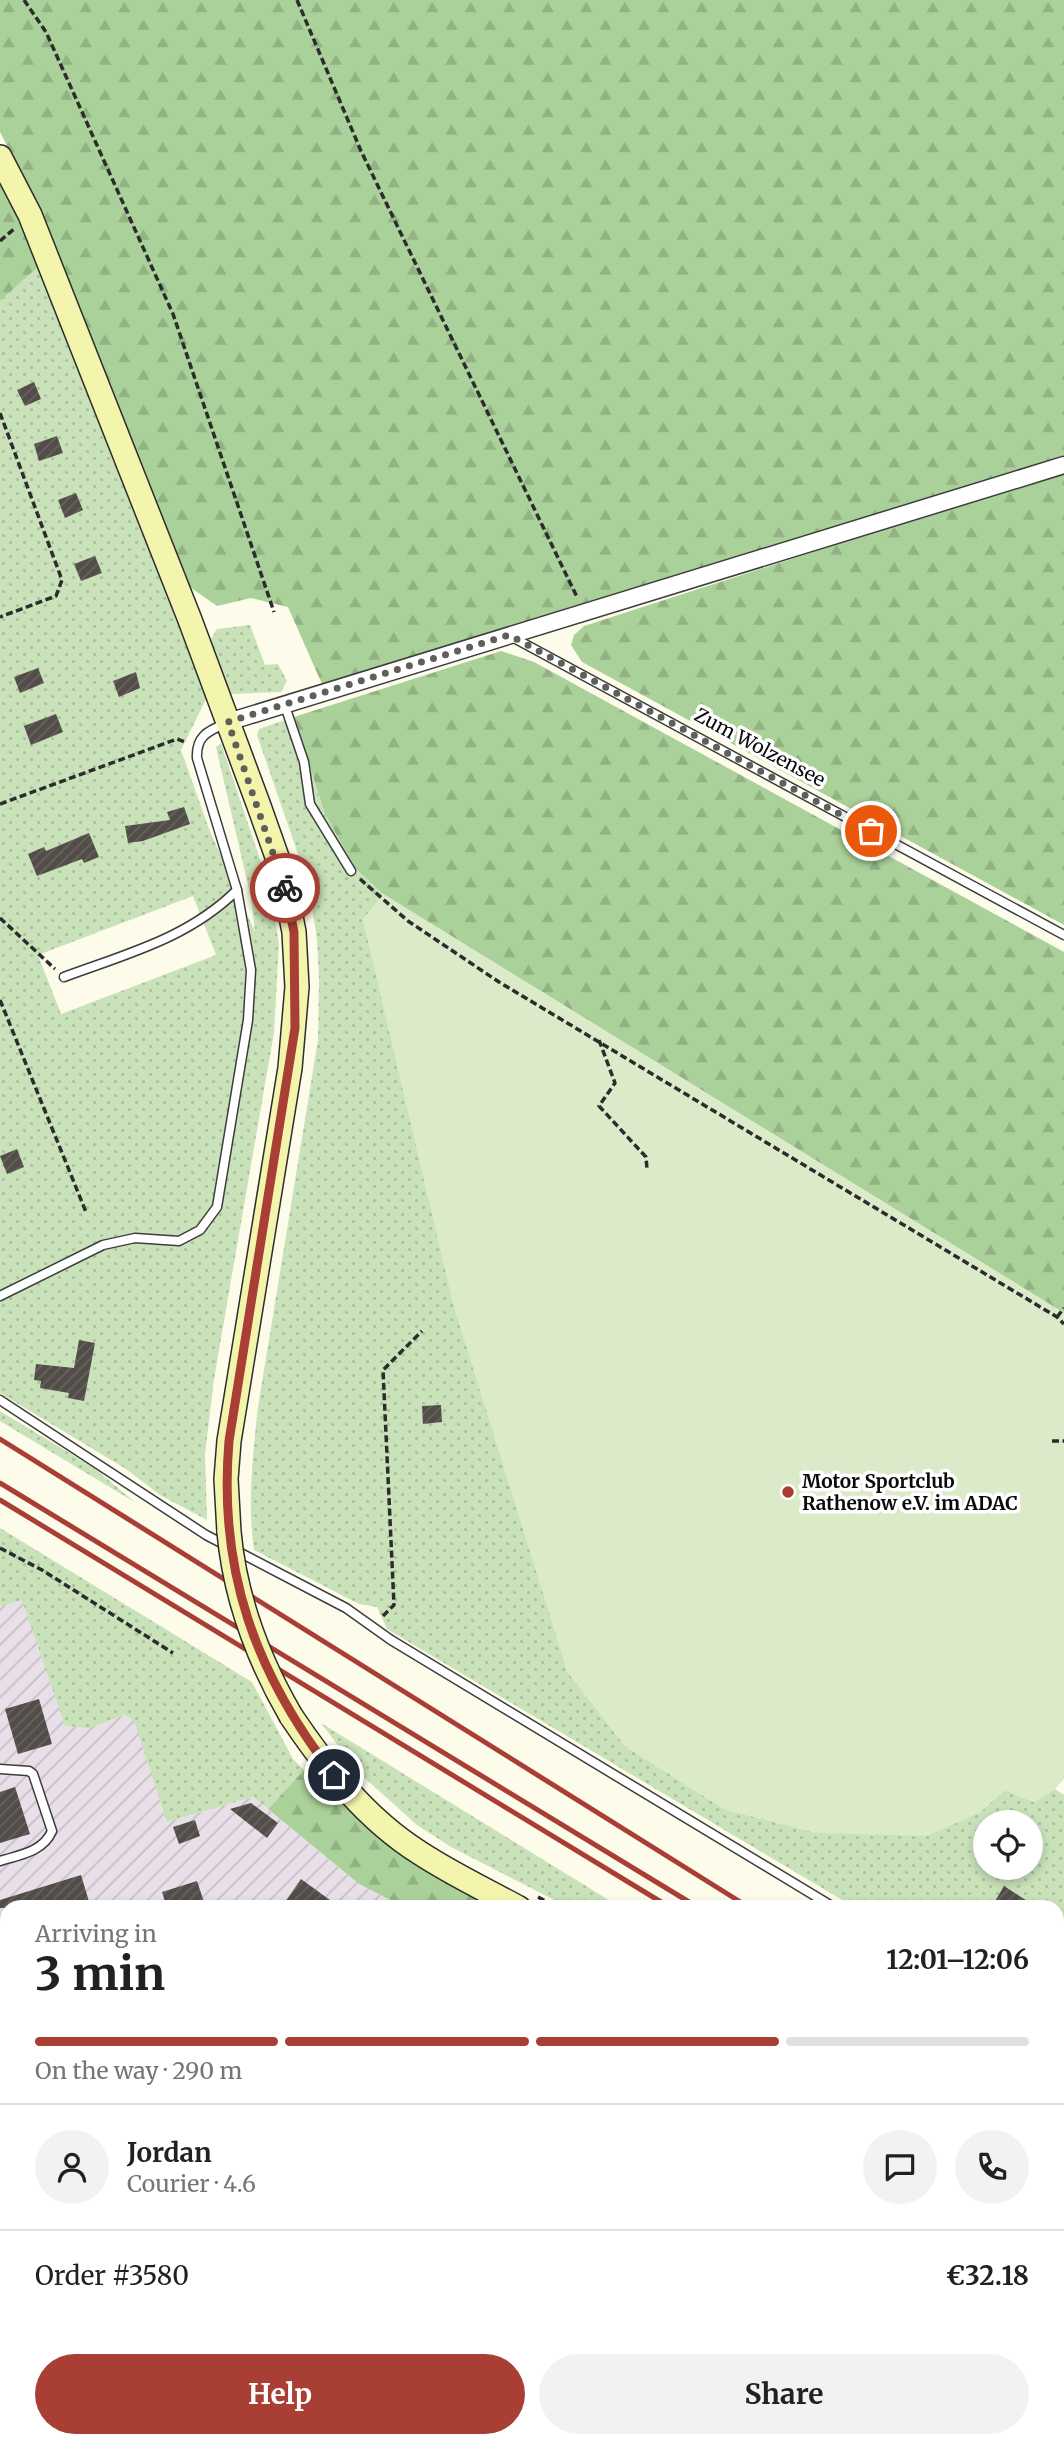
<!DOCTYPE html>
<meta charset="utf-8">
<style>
:root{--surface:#fff;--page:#f2f2f2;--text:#202124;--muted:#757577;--line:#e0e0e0;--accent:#a93e34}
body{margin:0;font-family:Merriweather,serif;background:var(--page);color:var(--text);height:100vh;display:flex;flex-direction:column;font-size:26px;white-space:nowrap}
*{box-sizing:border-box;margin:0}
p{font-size:23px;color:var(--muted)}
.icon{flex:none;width:38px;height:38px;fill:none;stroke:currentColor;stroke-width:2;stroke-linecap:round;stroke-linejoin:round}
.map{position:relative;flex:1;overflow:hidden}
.drawer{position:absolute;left:0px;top:1900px;width:1064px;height:548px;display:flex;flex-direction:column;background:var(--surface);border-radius:21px 21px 0 0;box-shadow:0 4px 10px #0003}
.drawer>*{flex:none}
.tools{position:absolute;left:973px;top:1810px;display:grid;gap:14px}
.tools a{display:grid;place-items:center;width:70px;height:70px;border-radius:50%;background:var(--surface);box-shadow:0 4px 10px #0003;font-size:35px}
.pin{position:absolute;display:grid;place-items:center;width:60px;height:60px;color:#fff;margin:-30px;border:4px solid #fff;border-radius:50%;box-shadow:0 2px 7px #0007}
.courier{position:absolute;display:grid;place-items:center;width:70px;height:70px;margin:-35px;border:5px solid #a93e34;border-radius:50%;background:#fff;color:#222;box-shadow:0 2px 9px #0007}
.head em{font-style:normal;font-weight:700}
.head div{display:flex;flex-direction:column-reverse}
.head{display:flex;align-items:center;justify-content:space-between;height:119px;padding:0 35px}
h1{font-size:46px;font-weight:700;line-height:52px}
.bar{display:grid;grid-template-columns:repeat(4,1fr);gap:10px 7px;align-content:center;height:84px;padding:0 35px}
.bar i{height:9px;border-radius:5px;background:var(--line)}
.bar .active{background:var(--accent)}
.bar p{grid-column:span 4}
.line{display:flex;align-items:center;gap:18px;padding:0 35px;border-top:2px solid var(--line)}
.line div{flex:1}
.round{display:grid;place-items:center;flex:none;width:74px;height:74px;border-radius:37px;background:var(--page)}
.button{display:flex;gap:14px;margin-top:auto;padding:14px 35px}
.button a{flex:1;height:80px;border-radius:42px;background:var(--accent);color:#fff;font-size:28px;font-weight:700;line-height:80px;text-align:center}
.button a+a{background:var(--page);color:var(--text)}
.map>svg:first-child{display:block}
.industrial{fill:url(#industrial-furrows)}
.green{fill:url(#green-dots);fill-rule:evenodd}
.forest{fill:url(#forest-firs)}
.pitch{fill:#dbebc9}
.building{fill:url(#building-hatch)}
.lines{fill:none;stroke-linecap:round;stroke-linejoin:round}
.service-casing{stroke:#3d3d3d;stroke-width:11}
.minor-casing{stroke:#3d3d3d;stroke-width:19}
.secondary-casing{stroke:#2c2c2c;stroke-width:26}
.path{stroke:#2c2c2c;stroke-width:3.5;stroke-dasharray:7 3.5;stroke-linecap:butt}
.service{stroke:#fff;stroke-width:8}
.minor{stroke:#fff;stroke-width:16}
.secondary{stroke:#f4f5ad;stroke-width:23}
.rail{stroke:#a93e34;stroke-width:5}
.secondary-bridge-casing{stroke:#2c2c2c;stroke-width:26;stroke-linecap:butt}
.secondary-bridge{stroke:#f4f5ad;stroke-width:23}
.done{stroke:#5f5e58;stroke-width:7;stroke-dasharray:0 12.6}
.route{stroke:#a93e34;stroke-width:9}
.poi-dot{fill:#a93e34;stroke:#fff;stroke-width:2.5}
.labels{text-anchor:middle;stroke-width:7;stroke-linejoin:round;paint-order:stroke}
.street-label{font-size:19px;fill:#0a0a0a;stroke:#fff}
.poi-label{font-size:19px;font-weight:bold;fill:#0a0a0a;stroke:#fff;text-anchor:start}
</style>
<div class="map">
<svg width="1064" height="2447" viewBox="0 0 1064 2447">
<defs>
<pattern id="industrial-furrows" width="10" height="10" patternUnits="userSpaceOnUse" patternTransform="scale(1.75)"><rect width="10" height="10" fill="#e9dfe8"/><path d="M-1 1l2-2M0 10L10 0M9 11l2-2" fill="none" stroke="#c6bec6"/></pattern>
<pattern id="green-dots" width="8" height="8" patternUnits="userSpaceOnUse" patternTransform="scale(1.75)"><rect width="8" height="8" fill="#c9e2b9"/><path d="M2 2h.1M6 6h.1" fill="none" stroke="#abc19e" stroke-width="1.8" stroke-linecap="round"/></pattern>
<pattern id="forest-firs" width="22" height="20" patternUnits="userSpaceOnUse" patternTransform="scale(1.75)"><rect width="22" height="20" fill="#abd19a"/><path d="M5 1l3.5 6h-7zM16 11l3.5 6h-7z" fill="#92b283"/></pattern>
<pattern id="building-hatch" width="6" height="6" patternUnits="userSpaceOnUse" patternTransform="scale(1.75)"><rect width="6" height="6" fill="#524d48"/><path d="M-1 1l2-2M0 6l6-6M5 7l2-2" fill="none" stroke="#66625e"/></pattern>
</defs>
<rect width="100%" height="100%" fill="#fdfbea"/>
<path class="industrial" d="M22,1599L65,1726L90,1727L125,1715L135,1721L167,1822L253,1797L359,1884L404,1907L7,1908V2207L0,2209V1606Z"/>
<g class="green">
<path d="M39,266L207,697L181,750L209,829L255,932L251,898L216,747L221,743L268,883L279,943L274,1032L214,1379L205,1454L207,1520L160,1495L126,1469L0,1393V301ZM193,896L216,955L61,1014L38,955Z"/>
<path d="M250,625L265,665L278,664L287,681L281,692L230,694L209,642L217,629Z"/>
<path d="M294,717L325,814L354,867L383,894L363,920L567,1671L625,1746L726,1810L979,1813L1005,1790L1034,1802L1055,1789L1064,1795V2038L1057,2034V1908L854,1907L387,1629L377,1607L359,1604L254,1550C247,1503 253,1454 258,1407L318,1040L319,979L317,939L308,883L257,735L259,729ZM985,1822H1031V1867H985Z"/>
<path d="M0,1411L94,1468L136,1503L0,1421Z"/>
<path d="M0,1528L252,1682L293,1759L304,1770L268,1809L253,1797L167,1822L134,1721L125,1715L90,1728L65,1726L22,1600L0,1606Z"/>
<path d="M321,1723L620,1907H568L451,1847L417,1825L358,1772Z"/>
<path d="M1057,2170L1064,2174V2396L1057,2389Z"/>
<path d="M764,2441H860L862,2447H749Z"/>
</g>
<g class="forest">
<path d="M0,0H1064V459L322,684L288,607L251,598L217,606L187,585L39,208L0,132Z"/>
<path d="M0,180L39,266L0,301Z"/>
<path d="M1064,471V925L582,662L571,645L574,635L584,626Z"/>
<path d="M501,651L534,662L1064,952V1313L383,894L354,867L325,814L294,717Z"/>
<path d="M304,1770L397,1852L488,1907H404L359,1884L268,1809Z"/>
</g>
<path class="pitch" d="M383,894L1064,1313V1779L1055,1789L1034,1802L1005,1790L979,1813L927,1836L815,1833L726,1810L625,1746L567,1671L453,1304L363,920Z"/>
<g class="building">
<path d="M34,382L41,399L25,406L17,390Z"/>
<path d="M57,436L63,453L39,461L34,444Z"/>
<path d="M76,493L83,510L65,518L58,500Z"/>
<path d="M95,556L102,573L81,581L74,564Z"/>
<path d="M38,668L44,683L20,693L14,677Z"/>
<path d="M136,672L140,688L119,697L113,681Z"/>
<path d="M56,714L63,732L31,745L24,726Z"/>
<path d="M184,807L190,824L143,841L128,843L125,826L170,820L167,812Z"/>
<path d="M89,833L99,857L84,863L82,859L37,876L28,854L44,847L46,851Z"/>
<path d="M17,1149L24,1167L7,1174L0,1156Z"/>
<path d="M79,1340L95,1343L84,1401L68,1398L69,1393L40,1388L41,1381L34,1380L36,1364L74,1368Z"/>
<path d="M441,1405L442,1422L423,1424L422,1406Z"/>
<path d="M39,1699L52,1744L18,1754L5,1709Z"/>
<path d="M15,1787L30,1834L0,1843V1792Z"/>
<path d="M251,1803L278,1823L267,1838L230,1809Z"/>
<path d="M195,1820L200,1836L179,1844L173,1827Z"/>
<path d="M81,1875L91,1908H0V1900Z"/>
<path d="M301,1879L341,1908H281Z"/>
<path d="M197,1881L206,1908H167L162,1892Z"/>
<path d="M1004,1886L1038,1908H991Z"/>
</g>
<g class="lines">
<g class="service-casing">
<g id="service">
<path d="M512,637L1064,935"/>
<path d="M285,706L304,762L310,804L351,871"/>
<path d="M64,977C126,954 189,938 237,890"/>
<path d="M0,1296L103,1245L135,1238L179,1241L200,1230L217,1207L248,1020L251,970L237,890L197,758C196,737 207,731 225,724"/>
<path d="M0,1400L206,1535L346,1608L391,1640L835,1908"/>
<path d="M0,1769L29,1771L33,1774L52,1831C43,1852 19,1855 0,1861"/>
<path d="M1057,2045L1064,2050"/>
</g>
</g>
<g class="minor-casing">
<g id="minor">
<path d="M228,722L1064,465"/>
<path d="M0,2372L7,2369"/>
<path d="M272,2447L290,2441"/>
</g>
</g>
<g class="secondary-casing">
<g id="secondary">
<path d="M0,157L30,215L190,620L259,806L282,871L294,932L297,987L290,1068L229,1441L226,1479L229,1532"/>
<path d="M291,1716C326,1768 366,1819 420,1853C452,1874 486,1890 519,1908"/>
<path d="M1057,2406L1064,2414"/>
</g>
</g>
<g class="path">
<path d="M24,0L46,32L173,314L274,612"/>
<path d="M297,0L361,151L577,597"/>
<path d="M0,241L14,229"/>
<path d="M0,413L62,580L56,596L0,617"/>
<path d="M0,804L177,739L185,742"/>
<path d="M360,879L408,921L499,982L1057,1317L1064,1324"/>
<path d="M0,918L55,969"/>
<path d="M0,1000L86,1212"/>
<path d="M599,1040L615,1083L599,1106L646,1157L647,1169"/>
<path d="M1057,1317L1064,1308"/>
<path d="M1052,1441H1064"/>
<path d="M0,1548L42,1570L173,1653"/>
<path d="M383,1616L394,1605L383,1370L422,1331"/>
<path d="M538,1897L558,1908"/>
<path d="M0,2212L7,2210"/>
<path d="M1057,2361L1064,2369"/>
</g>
<use href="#service" class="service"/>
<use href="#minor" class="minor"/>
<use href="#secondary" class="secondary"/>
<g class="rail">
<path d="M0,1439L750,1908"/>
<path d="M0,1483L699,1908"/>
<path d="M0,1500L671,1908"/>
<path d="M1057,2094L1064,2098"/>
<path d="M1057,2125L1064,2129"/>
<path d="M1057,2142L1064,2147"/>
</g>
<g class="secondary-bridge-casing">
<path id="secondary-bridge" d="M229,1532C235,1598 258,1659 291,1716"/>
</g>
<use href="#secondary-bridge" class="secondary-bridge"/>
</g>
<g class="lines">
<path class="done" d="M285,888L228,722L509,635L871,831"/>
<path class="route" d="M285,888L294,932L295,1028L229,1441C218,1570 255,1674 334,1775"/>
</g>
<circle class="poi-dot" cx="788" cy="1492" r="7"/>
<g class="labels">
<g class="street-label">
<text transform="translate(760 747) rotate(28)" y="7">Zum Wolzensee</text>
</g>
<g class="poi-label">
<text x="802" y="1488">Motor Sportclub<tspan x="802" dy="22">Rathenow e.V. im ADAC</tspan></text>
</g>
</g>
</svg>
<div class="tools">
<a><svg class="icon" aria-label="locate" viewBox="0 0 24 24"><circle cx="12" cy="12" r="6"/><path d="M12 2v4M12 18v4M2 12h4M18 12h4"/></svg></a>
</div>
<div class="pin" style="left:871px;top:831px;background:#ea580c"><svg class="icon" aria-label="bag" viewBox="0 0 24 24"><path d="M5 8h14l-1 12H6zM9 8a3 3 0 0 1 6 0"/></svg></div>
<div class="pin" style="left:334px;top:1775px;background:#1f2937"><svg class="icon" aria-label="home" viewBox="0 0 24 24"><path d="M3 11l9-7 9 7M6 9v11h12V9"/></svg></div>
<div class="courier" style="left:285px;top:888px"><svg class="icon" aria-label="bike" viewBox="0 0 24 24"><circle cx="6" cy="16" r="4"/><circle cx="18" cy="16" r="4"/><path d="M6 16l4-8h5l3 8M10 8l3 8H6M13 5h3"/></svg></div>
<section class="drawer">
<div class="head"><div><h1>3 min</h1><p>Arriving in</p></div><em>12:01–12:06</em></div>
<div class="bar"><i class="active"></i><i class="active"></i><i class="active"></i><i></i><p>On the way · 290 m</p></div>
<div class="line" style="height:126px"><a class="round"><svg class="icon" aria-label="person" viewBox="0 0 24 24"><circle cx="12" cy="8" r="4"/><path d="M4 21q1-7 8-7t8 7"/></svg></a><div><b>Jordan</b><p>Courier · 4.6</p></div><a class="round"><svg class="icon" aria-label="chat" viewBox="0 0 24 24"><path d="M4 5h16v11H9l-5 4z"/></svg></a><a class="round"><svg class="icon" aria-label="phone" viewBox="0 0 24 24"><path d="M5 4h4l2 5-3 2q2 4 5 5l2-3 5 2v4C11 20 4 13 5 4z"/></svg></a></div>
<div class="line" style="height:91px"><div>Order #3580</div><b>€32.18</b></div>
<div class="button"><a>Help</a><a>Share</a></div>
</section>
</div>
